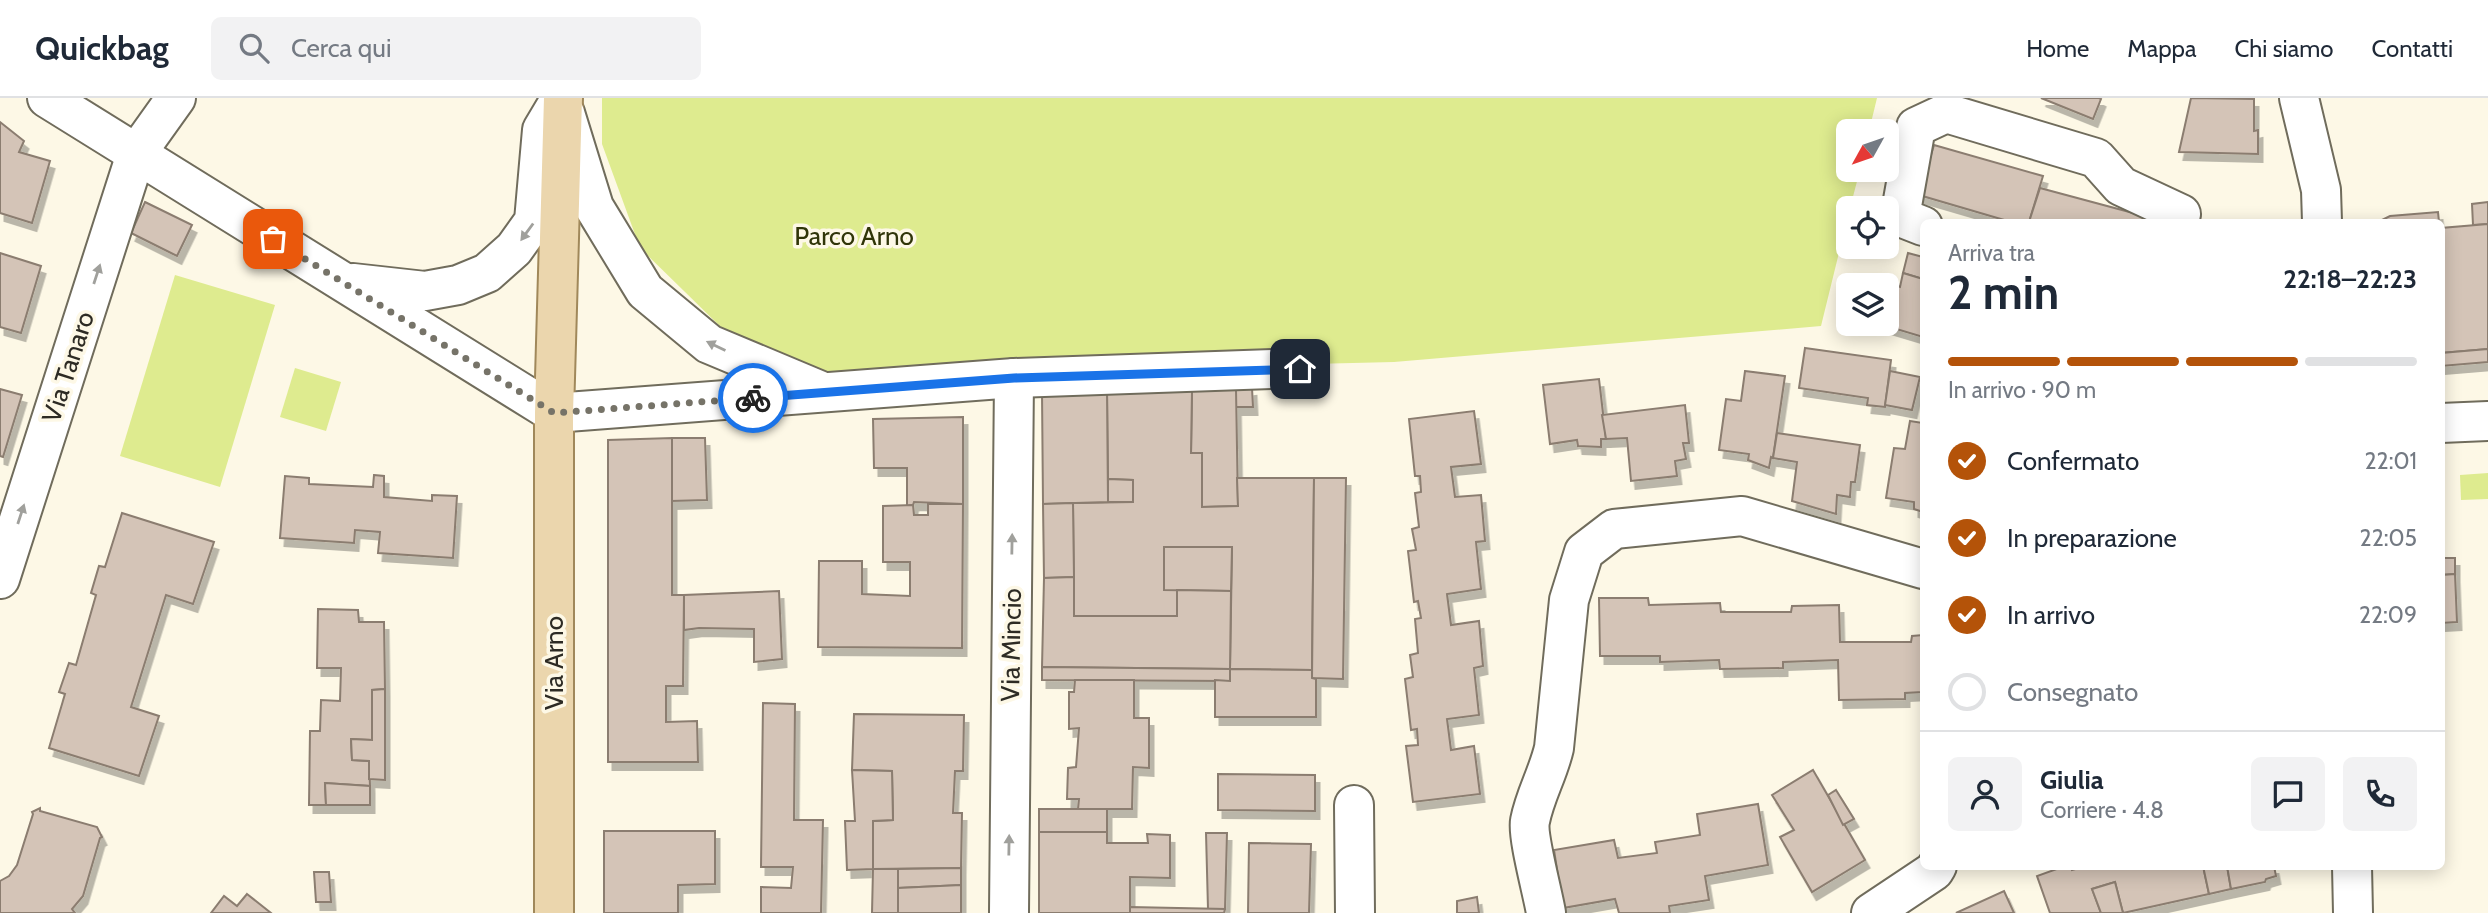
<!DOCTYPE html>
<html lang="it">
<meta charset="utf-8">
<style>
:root{--surface:#fff;--page:#f2f2f3;--text:#1f2937;--muted:#747a83;--line:#e0e1e3;--accent:#b45309}
body{margin:0;font-family:Cabin,sans-serif;background:var(--page);color:var(--text);height:100vh;display:flex;flex-direction:column;font-size:26px;white-space:nowrap}
*{box-sizing:border-box;margin:0}
p{font-size:23px;color:var(--muted)}
.icon{flex:none;width:38px;height:38px;fill:none;stroke:currentColor;stroke-width:2;stroke-linecap:round;stroke-linejoin:round}
.map{position:relative;flex:1;overflow:hidden}
.side{position:absolute;left:1920px;top:121px;width:525px;height:651px;display:flex;flex-direction:column;background:var(--surface);border-radius:10px;box-shadow:0 4px 18px #0003}
.side>*{flex:none}
.needle{width:46px;rotate:230deg}
.tools{position:absolute;left:1836px;top:21px;display:grid;gap:14px}
.tools a{display:grid;place-items:center;width:63px;height:63px;border-radius:10px;background:var(--surface);box-shadow:0 4px 18px #0003;font-size:35px}
.pin{position:absolute;display:grid;place-items:center;width:60px;height:60px;color:#fff;margin:-30px;border-radius:14px;box-shadow:0 4px 10px #0006}
.courier{position:absolute;display:grid;place-items:center;width:70px;height:70px;margin:-35px;border:5px solid #1a73e8;border-radius:50%;background:#fff;color:#222;box-shadow:0 2px 9px #0007}
.overview em{font-style:normal;font-weight:800}
.overview div{display:flex;flex-direction:column-reverse}
.overview{display:flex;align-items:center;justify-content:space-between;height:119px;padding:0 28px}
h1{font-size:46px;font-weight:800;line-height:52px}
.bar{display:grid;grid-template-columns:repeat(4,1fr);gap:10px 7px;align-content:center;height:84px;padding:0 28px}
.bar i{height:9px;border-radius:5px;background:var(--line)}
.bar .active{background:var(--accent)}
.bar p{grid-column:span 4}
.line{display:flex;align-items:center;gap:18px;padding:0 28px;border-top:2px solid var(--line)}
.line div{flex:1}
.round{display:grid;place-items:center;flex:none;width:74px;height:74px;border-radius:10px;background:var(--page)}
ol{padding:0 28px;list-style:none}
li{display:flex;align-items:center;gap:21px;height:77px}
li p{margin-inline-start:auto}
li .icon{padding:7px;border-radius:50%;background:var(--accent);color:#fff;stroke-width:4}
li:last-child{color:var(--muted)}
li i{width:38px;height:38px;border:4px solid var(--line);border-radius:50%}
header{display:flex;align-items:center;gap:42px;box-sizing:border-box;height:98px;padding:0 35px;background:var(--surface);border-bottom:2px solid var(--line)}
header strong{font-size:33px}
nav{display:flex;gap:38px;margin-inline-start:auto;font-size:24px}
.search{width:490px;height:63px;background:var(--page);display:flex;align-items:center;gap:18px;box-sizing:border-box;padding:0 24px;border-radius:10px;color:var(--muted);font-size:26px}
.map>svg:first-child{display:block}
.green{fill:#deeb8f}
.building{fill:#d4c4b7;stroke:#8b7d70;stroke-width:2;filter:url(#shadow)}
.lines{fill:none;stroke-linecap:round;stroke-linejoin:round}
.minor-casing{stroke:#706c5c;stroke-width:42}
.major-casing{stroke:#a0885a;stroke-width:42}
.minor{stroke:#fff;stroke-width:38}
.major{stroke:#ebd6ad;stroke-width:38}
.oneway{fill:#a0a09c}
.done{stroke:#767368;stroke-width:7;stroke-dasharray:0 12.6}
.route{stroke:#1a73e8;stroke-width:9}
.labels{text-anchor:middle;stroke-width:7;stroke-linejoin:round;paint-order:stroke}
.park-label{font-size:26px;fill:#303509;stroke:#fdf8e6}
.street-label{font-size:26px;fill:#2d2b24;stroke:#fdf8e6}
</style>
<header>
<strong>Quickbag</strong>
<div class="search"><svg class="icon" aria-label="search" viewBox="0 0 24 24"><circle cx="10" cy="10" r="6"/><path d="M15 15l6 6"/></svg>Cerca qui</div>
<nav><a>Home</a><a>Mappa</a><a>Chi siamo</a><a>Contatti</a></nav>
</header>
<div class="map">
<svg width="2488" height="815" viewBox="0 0 2488 815">
<defs>
<filter id="shadow"><feDropShadow dx="4.5" dy="8" stdDeviation="0" flood-color="#0004"/></filter>
</defs>
<rect width="100%" height="100%" fill="#fdf8e6"/>
<g class="green">
<path d="M602,0H1877L1869,33H1848V72H1860L1850,110H1848V118L1821,228L1394,264L830,278L729,237L640,150L602,46Z"/>
<path d="M175,177L275,207L220,389L120,358Z"/>
<path d="M295,270L341,284L326,333L280,319Z"/>
<path d="M2488,375V401L2461,402L2460,377Z"/>
</g>
<g class="building">
<path d="M2041,0H2099L2101,1L2093,21Z"/>
<path d="M2191,0L2254,1V33L2258,32V56L2179,54Z"/>
<path d="M0,24L24,43L19,54L50,63L32,125L0,115Z"/>
<path d="M1934,47L2043,78L2029,124H2011L1919,97Z"/>
<path d="M2040,90L2148,119L2146,124H2029Z"/>
<path d="M145,104L192,127L177,158L131,135Z"/>
<path d="M2488,104V126L2473,127L2472,106Z"/>
<path d="M2438,114L2439,124H2378L2390,118Z"/>
<path d="M2488,126V251L2441,255V130Z"/>
<path d="M0,155L41,168L21,235L0,229Z"/>
<path d="M1908,155L1923,159V181L1903,175Z"/>
<path d="M1903,175L1923,181V239L1883,227L1886,226V214L1895,187L1900,189Z"/>
<path d="M1805,250L1891,262L1885,309L1867,307L1868,300L1799,290Z"/>
<path d="M2488,251V264L2441,268V255Z"/>
<path d="M1745,273L1785,278L1773,360L1771,359L1769,370L1748,362L1749,356L1719,352L1726,301L1741,303Z"/>
<path d="M1890,273L1920,279L1912,312L1885,307Z"/>
<path d="M1599,281L1606,341H1601V349L1578,348L1577,342L1550,346L1543,287Z"/>
<path d="M1252,290L1253,309H1236V292Z"/>
<path d="M0,291L22,297L3,359L0,358Z"/>
<path d="M1192,292H1236L1238,408L1202,409V355H1191Z"/>
<path d="M1192,292L1191,355H1202V409L1238,408L1237,380H1314L1312,572L1230,571L1232,449H1164V492H1177V518H1074L1073,405L1133,404V382L1108,381L1107,294Z"/>
<path d="M1107,294L1108,404L1043,406L1042,295Z"/>
<path d="M1685,307L1689,345H1683L1686,361L1675,363L1677,378L1631,383L1627,340L1606,341L1602,317Z"/>
<path d="M1474,313L1481,366L1451,369L1455,399L1481,397L1485,443L1476,444L1481,491L1447,496L1451,527L1479,523L1483,568L1474,570L1479,617L1447,621L1451,652L1474,648L1480,696L1413,704L1406,648L1418,647L1417,631L1411,632L1405,581L1413,579L1410,557L1418,555L1415,521L1421,520L1418,503L1414,504L1408,453L1416,452L1412,431L1419,429L1415,395L1421,394L1420,378H1415L1409,321Z"/>
<path d="M963,319V406L914,404L913,407L907,408V370H874L873,321Z"/>
<path d="M1910,323L1923,325V414L1914,411V404L1886,400L1894,350L1905,351Z"/>
<path d="M1777,335L1860,347L1855,384H1851L1850,399L1837,397L1836,416L1792,403L1797,364L1773,360Z"/>
<path d="M672,340H705L707,402L671,403Z"/>
<path d="M672,340V497H684L683,588H666V624L697,623L698,664H608V342Z"/>
<path d="M374,377L384,378V399L432,403V397L457,398L453,460L378,455L380,434L355,432L354,445L280,440L285,378L309,380V386L373,389Z"/>
<path d="M1314,380H1346L1343,581L1312,580Z"/>
<path d="M1108,381L1133,382V404H1108Z"/>
<path d="M1073,405L1074,479L1044,480L1043,406Z"/>
<path d="M928,406H963L962,550L818,549L819,463H862V496L910,498V464H883V408L913,407L914,417H928Z"/>
<path d="M122,415L214,444L193,506L166,497L131,609L159,618L139,678L49,650L65,596L59,594L69,565L76,567L96,497L91,495L99,468L105,469Z"/>
<path d="M1164,449H1232L1231,493L1164,492Z"/>
<path d="M2441,460H2455V476L2441,477Z"/>
<path d="M2455,476L2457,524L2441,525V477Z"/>
<path d="M1074,479V518H1177V492L1231,493L1230,571L1042,569L1044,480Z"/>
<path d="M779,493L782,561L754,564V531L699,530L684,532V497Z"/>
<path d="M1599,500H1648L1649,507L1720,505L1721,514H1791L1792,508L1839,507L1840,544H1911L1912,538L1923,537V594L1905,595V601L1839,602L1838,562L1783,564V570L1720,571L1719,562L1660,564V558H1600Z"/>
<path d="M318,511L358,512L359,524H384L385,591L372,592V642L351,641L352,662L369,663L370,688L325,685L326,707H309L310,633H320L321,602L340,603L341,570H317Z"/>
<path d="M1042,569L1230,571V583L1042,582Z"/>
<path d="M1230,571L1312,572V580L1316,581V619H1215V582L1230,583Z"/>
<path d="M1075,582H1134V620H1149V670L1133,669L1132,711H1078L1079,701H1067L1068,670L1076,669L1079,630L1069,631V594H1074Z"/>
<path d="M385,591V682L369,681V663L352,662L351,641L372,642V592Z"/>
<path d="M763,605L795,606L794,722H823L821,815H761V789L791,790L793,769H761Z"/>
<path d="M854,616L964,617L963,673H955L953,715H962L961,770L873,771V723L893,722L892,673L852,672Z"/>
<path d="M852,672L892,673L893,722L873,723V771L847,772L845,723H855Z"/>
<path d="M1813,672L1865,762L1812,794L1780,739L1794,732L1772,697Z"/>
<path d="M1218,676L1315,677V713L1218,712Z"/>
<path d="M325,685L370,688V707H326Z"/>
<path d="M1836,692L1854,721L1843,727L1828,697Z"/>
<path d="M1758,706L1768,767L1705,778L1709,802L1669,808L1670,815H1619L1615,801L1563,810L1554,752L1614,742L1618,760L1657,755L1655,744L1700,737L1697,716Z"/>
<path d="M40,710V713L97,729L102,739L100,740L83,798L72,811L75,815H0V783L9,778L17,767L33,716L32,714Z"/>
<rect x="1039" y="711" width="68" height="23"/>
<path d="M604,733H715V786L678,787V815H604Z"/>
<path d="M1039,734H1107V745H1148L1147,736L1170,737V780L1130,779V815H1039Z"/>
<path d="M1206,735H1227L1225,811H1208Z"/>
<path d="M1249,745L1311,746L1309,815H1248Z"/>
<path d="M2065,768H2071L2072,772L2086,768H2203L2209,796L2123,815L2115,784L2092,791L2101,815H2050L2037,778Z"/>
<path d="M2203,768H2227L2231,791L2209,796Z"/>
<path d="M2227,768H2274L2276,778L2266,781L2265,784L2231,791Z"/>
<path d="M961,770V787L898,790V771Z"/>
<path d="M873,771H898V815H872Z"/>
<path d="M314,774H329L331,804H316Z"/>
<path d="M2115,784L2123,815H2101L2092,791Z"/>
<path d="M961,787V815H898V790Z"/>
<path d="M2004,793L2014,815H1956Z"/>
<path d="M247,796L271,815H211L224,798L237,808Z"/>
<path d="M1477,799L1479,815H1457V803Z"/>
<path d="M1130,809L1225,811L1224,815H1130Z"/>
</g>
<g class="lines">
<g class="minor-casing">
<g id="minor">
<path d="M47,0L554,315L1014,280L1299,270"/>
<path d="M2299,0L2321,92L2322,124"/>
<path d="M565,15L594,109L645,193L709,246L819,292"/>
<path d="M1923,128L1900,119L1916,29L1946,15L2096,60L2121,88L2181,116L2179,124"/>
<path d="M353,185L425,193L458,187L487,175L514,151L534,123L542,32L561,0"/>
<path d="M2441,325L2488,323"/>
<path d="M0,481L136,56L176,0"/>
<path d="M1354,707L1355,815"/>
<path d="M2352,768L2353,815"/>
<path d="M1009,815L1014,280"/>
<path d="M1546,815C1543,796 1527,738 1530,723C1535,697 1548,676 1554,650L1569,502L1584,454L1614,431L1742,418L1923,471"/>
<path d="M1871,815L1934,773L1937,768"/>
</g>
</g>
<g class="major-casing">
<path id="major" d="M554,815V315L563,0"/>
</g>
<use href="#minor" class="minor"/>
<use href="#major" class="major"/>
</g>
<defs><path id="oneway-solid" d="M-6-.8H1V-3.2L6.5 0L1 3.2V.8H-6Z" transform="scale(1.75)"/></defs>
<g class="oneway">
<use href="#oneway-solid" transform="translate(527 134) rotate(126)"/>
<use href="#oneway-solid" transform="translate(97 176) rotate(-72)"/>
<use href="#oneway-solid" transform="translate(716 248) rotate(-154)"/>
<use href="#oneway-solid" transform="translate(21 416) rotate(-72)"/>
<use href="#oneway-solid" transform="translate(1012 446) rotate(-89)"/>
<use href="#oneway-solid" transform="translate(1009 747) rotate(-89)"/>
</g>
<g class="lines">
<path class="done" d="M273,141L554,315L753,300"/>
<path class="route" d="M753,300L1014,280L1300,271"/>
</g>
<g class="labels">
<g class="park-label">
<text x="854" y="147">Parco Arno</text>
</g>
<g class="street-label">
<text transform="translate(68 269) rotate(-72)" y="9">Via Tanaro</text>
<text transform="translate(1011 547) rotate(-89)" y="9">Via Mincio</text>
<text transform="translate(554 565) rotate(-90)" y="9">Via Arno</text>
</g>
</g>
</svg>
<div class="tools">
<a><svg class="needle" viewBox="-14 -14 28 28"><path d="M0-13l5 13h-10z" fill="#e53935"/><path d="M0 13l5-13h-10z" fill="#747a83"/></svg></a>
<a><svg class="icon" aria-label="locate" viewBox="0 0 24 24"><circle cx="12" cy="12" r="6"/><path d="M12 2v4M12 18v4M2 12h4M18 12h4"/></svg></a>
<a><svg class="icon" aria-label="layers" viewBox="0 0 24 24"><path d="M12 4l9 5-9 5-9-5zM3 14l9 5 9-5"/></svg></a>
</div>
<div class="pin" style="left:273px;top:141px;background:#ea580c"><svg class="icon" aria-label="bag" viewBox="0 0 24 24"><path d="M5 8h14l-1 12H6zM9 8a3 3 0 0 1 6 0"/></svg></div>
<div class="pin" style="left:1300px;top:271px;background:#1f2937"><svg class="icon" aria-label="home" viewBox="0 0 24 24"><path d="M3 11l9-7 9 7M6 9v11h12V9"/></svg></div>
<div class="courier" style="left:753px;top:300px"><svg class="icon" aria-label="bike" viewBox="0 0 24 24"><circle cx="6" cy="16" r="4"/><circle cx="18" cy="16" r="4"/><path d="M6 16l4-8h5l3 8M10 8l3 8H6M13 5h3"/></svg></div>
<section class="side">
<div class="overview"><div><h1>2 min</h1><p>Arriva tra</p></div><em>22:18–22:23</em></div>
<div class="bar"><i class="active"></i><i class="active"></i><i class="active"></i><i></i><p>In arrivo · 90 m</p></div>
<ol>
<li><svg class="icon" aria-label="check" viewBox="0 0 24 24"><path d="M5 12l5 5 9-10"/></svg>Confermato<p>22:01</p></li>
<li><svg class="icon" aria-label="check" viewBox="0 0 24 24"><path d="M5 12l5 5 9-10"/></svg>In preparazione<p>22:05</p></li>
<li><svg class="icon" aria-label="check" viewBox="0 0 24 24"><path d="M5 12l5 5 9-10"/></svg>In arrivo<p>22:09</p></li>
<li><i></i>Consegnato</li>
</ol>
<div class="line" style="height:126px"><a class="round"><svg class="icon" aria-label="person" viewBox="0 0 24 24"><circle cx="12" cy="8" r="4"/><path d="M4 21q1-7 8-7t8 7"/></svg></a><div><b>Giulia</b><p>Corriere · 4.8</p></div><a class="round"><svg class="icon" aria-label="chat" viewBox="0 0 24 24"><path d="M4 5h16v11H9l-5 4z"/></svg></a><a class="round"><svg class="icon" aria-label="phone" viewBox="0 0 24 24"><path d="M5 4h4l2 5-3 2q2 4 5 5l2-3 5 2v4C11 20 4 13 5 4z"/></svg></a></div>
</section>
</div>
